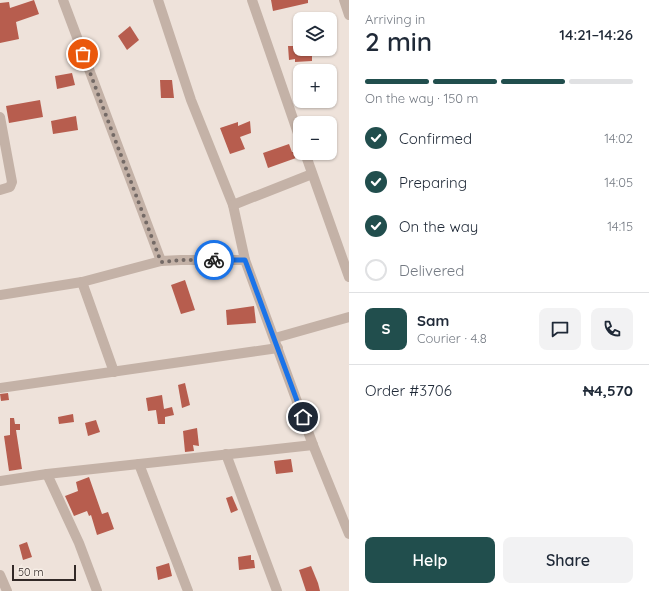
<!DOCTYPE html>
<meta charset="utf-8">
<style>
:root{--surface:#fff;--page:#f2f2f3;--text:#1f2937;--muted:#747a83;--line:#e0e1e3;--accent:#214e4d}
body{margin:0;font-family:Quicksand,sans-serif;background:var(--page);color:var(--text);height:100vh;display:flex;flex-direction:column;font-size:15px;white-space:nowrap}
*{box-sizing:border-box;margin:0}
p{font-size:13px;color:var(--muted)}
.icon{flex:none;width:22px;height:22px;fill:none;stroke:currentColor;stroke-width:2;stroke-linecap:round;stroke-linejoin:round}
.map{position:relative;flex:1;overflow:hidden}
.details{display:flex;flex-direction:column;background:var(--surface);width:300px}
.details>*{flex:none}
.controls{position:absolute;left:293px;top:12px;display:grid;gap:8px}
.controls a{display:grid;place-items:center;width:44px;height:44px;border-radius:8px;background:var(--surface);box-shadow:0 1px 3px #0004;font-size:20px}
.scale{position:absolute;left:12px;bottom:10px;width:64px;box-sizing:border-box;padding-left:4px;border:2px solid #322927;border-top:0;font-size:11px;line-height:14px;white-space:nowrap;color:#322927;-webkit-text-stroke:3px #f6ede5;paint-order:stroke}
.pin{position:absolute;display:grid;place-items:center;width:34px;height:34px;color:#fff;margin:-17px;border:2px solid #fff;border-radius:50%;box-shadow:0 1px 4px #0007}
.courier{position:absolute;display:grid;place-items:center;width:40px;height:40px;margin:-20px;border:3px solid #1a73e8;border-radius:50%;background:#fff;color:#222;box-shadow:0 1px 5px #0007}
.summary em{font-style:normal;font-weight:600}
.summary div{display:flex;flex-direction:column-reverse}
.summary{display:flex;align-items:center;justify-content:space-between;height:68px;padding:0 16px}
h1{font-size:26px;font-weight:600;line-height:30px}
.bar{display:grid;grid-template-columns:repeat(4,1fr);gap:6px 4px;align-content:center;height:48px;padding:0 16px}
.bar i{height:5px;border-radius:3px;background:var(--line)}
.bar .current{background:var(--accent)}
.bar p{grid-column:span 4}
.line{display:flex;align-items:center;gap:10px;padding:0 16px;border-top:1px solid var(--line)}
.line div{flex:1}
.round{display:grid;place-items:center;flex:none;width:42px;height:42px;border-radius:8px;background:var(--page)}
ol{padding:0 16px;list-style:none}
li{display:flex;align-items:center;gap:12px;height:44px}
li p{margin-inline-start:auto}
li .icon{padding:4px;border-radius:50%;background:var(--accent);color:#fff;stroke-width:4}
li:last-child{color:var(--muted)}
li i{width:22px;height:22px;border:2px solid var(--line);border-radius:50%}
.cta{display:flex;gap:8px;margin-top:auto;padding:8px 16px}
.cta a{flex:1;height:46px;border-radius:8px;background:var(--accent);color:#fff;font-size:16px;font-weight:600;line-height:46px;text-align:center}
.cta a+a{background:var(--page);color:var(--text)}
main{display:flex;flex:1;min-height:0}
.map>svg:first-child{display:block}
.building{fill:#b75d4e}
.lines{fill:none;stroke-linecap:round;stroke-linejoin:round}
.minor{stroke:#c4b2a7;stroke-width:10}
.done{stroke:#746a66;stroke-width:4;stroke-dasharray:0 7.2}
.route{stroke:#1a73e8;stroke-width:5}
</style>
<main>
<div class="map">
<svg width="349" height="591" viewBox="0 0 349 591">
<rect width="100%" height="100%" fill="#eee2da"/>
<g class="building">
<path d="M34,0L39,14L16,22L19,39L0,43V3L9,2L10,8Z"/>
<path d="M271,0H308V3L273,11Z"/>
<path d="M130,26L139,40L127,50L118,36Z"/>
<path d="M288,46H300V49H312V61L295,62V59L289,60Z"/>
<path d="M72,73L75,85L57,89L55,76Z"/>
<path d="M160,80H172L174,98H161Z"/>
<path d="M40,100L43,117L9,123L6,106Z"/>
<path d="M76,116L78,130L53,134L51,121Z"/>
<path d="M250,121L251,133L240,137L245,149L230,154L220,128L238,122V126Z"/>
<path d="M289,144L292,152H294L296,158L268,168L263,153Z"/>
<path d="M185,280L195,310L181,314L171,285Z"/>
<path d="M254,306L256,323L227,325L226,310Z"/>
<path d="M185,383L190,405L182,408L178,385Z"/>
<path d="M8,393L9,400L1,401L0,394Z"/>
<path d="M162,395L164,409L172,407L174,415L165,417V424H158L156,410L148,411L146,398Z"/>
<path d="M73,414L74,422L59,424L58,417Z"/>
<path d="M10,418H14L15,424H20V430H16L22,469L9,471L4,436L10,435Z"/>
<path d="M96,420L100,432L88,436L85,423Z"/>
<path d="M197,428L199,446L193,445L194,451L185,452L183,431Z"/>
<path d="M291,459L293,472L276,474L274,461Z"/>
<path d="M89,477L102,514L108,512L114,529L97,535L91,515L89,516L87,511L74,516L65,496L78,491L76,482Z"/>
<path d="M232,496L238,510L231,513L226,498Z"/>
<path d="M27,542L32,557L23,560L19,545Z"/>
<path d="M251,555V560H254L255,568L239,570L238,557Z"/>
<path d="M169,563L172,576L158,580L156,567Z"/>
<path d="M311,566L318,583L320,591H306L299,570Z"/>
</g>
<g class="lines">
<g class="minor">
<path d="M63,0L161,261"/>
<path d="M158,0L191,100L233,205L245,260L313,445L349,534"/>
<path d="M252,0L300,139"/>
<path d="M344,0L349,15"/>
<path d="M0,117L12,182L10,187L0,190"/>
<path d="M305,153L349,277"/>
<path d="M233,205L312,174"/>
<path d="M82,282L114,372"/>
<path d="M0,295L82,282L161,261L181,260H245"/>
<path d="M275,338L349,317"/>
<path d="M0,388L278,348"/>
<path d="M226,454L277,591"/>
<path d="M139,464L188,591"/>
<path d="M47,474L79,543L97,591"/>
<path d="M0,481L47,474L313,445"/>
<path d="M0,575L7,591"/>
</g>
</g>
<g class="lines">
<path class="done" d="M83,54L161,262L181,260H214"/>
<path class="route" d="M214,260H245L303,417"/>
</g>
</svg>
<div class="controls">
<a><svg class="icon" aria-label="layers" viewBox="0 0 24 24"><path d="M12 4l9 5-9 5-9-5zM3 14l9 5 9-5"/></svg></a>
<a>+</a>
<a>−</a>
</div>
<div class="scale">50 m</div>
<div class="pin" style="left:83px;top:54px;background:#ea580c"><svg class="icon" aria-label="bag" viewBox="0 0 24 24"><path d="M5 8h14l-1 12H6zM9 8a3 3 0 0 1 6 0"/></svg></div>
<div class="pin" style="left:303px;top:417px;background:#1f2937"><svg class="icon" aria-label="home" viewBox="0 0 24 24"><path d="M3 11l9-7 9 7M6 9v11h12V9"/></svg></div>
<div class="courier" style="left:214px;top:260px"><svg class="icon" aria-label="bike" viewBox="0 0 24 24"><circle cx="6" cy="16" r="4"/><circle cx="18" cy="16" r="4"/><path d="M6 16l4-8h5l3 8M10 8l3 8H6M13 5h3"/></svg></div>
</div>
<section class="details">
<div class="summary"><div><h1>2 min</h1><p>Arriving in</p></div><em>14:21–14:26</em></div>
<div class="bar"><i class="current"></i><i class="current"></i><i class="current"></i><i></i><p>On the way · 150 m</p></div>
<ol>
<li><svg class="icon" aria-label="check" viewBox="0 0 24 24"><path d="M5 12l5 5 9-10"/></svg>Confirmed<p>14:02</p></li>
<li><svg class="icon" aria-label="check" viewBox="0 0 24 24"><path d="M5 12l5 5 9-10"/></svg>Preparing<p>14:05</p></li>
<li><svg class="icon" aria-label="check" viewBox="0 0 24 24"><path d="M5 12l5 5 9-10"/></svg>On the way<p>14:15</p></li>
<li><i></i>Delivered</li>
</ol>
<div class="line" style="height:72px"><b class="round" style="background:var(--accent);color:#fff">S</b><div><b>Sam</b><p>Courier · 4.8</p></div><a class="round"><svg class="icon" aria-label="chat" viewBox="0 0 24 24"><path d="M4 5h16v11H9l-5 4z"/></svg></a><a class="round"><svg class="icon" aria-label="phone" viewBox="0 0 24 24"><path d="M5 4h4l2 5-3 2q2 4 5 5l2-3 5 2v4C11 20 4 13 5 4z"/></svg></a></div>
<div class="line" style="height:52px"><div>Order #3706</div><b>₦4,570</b></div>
<div class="cta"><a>Help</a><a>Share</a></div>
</section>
</main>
